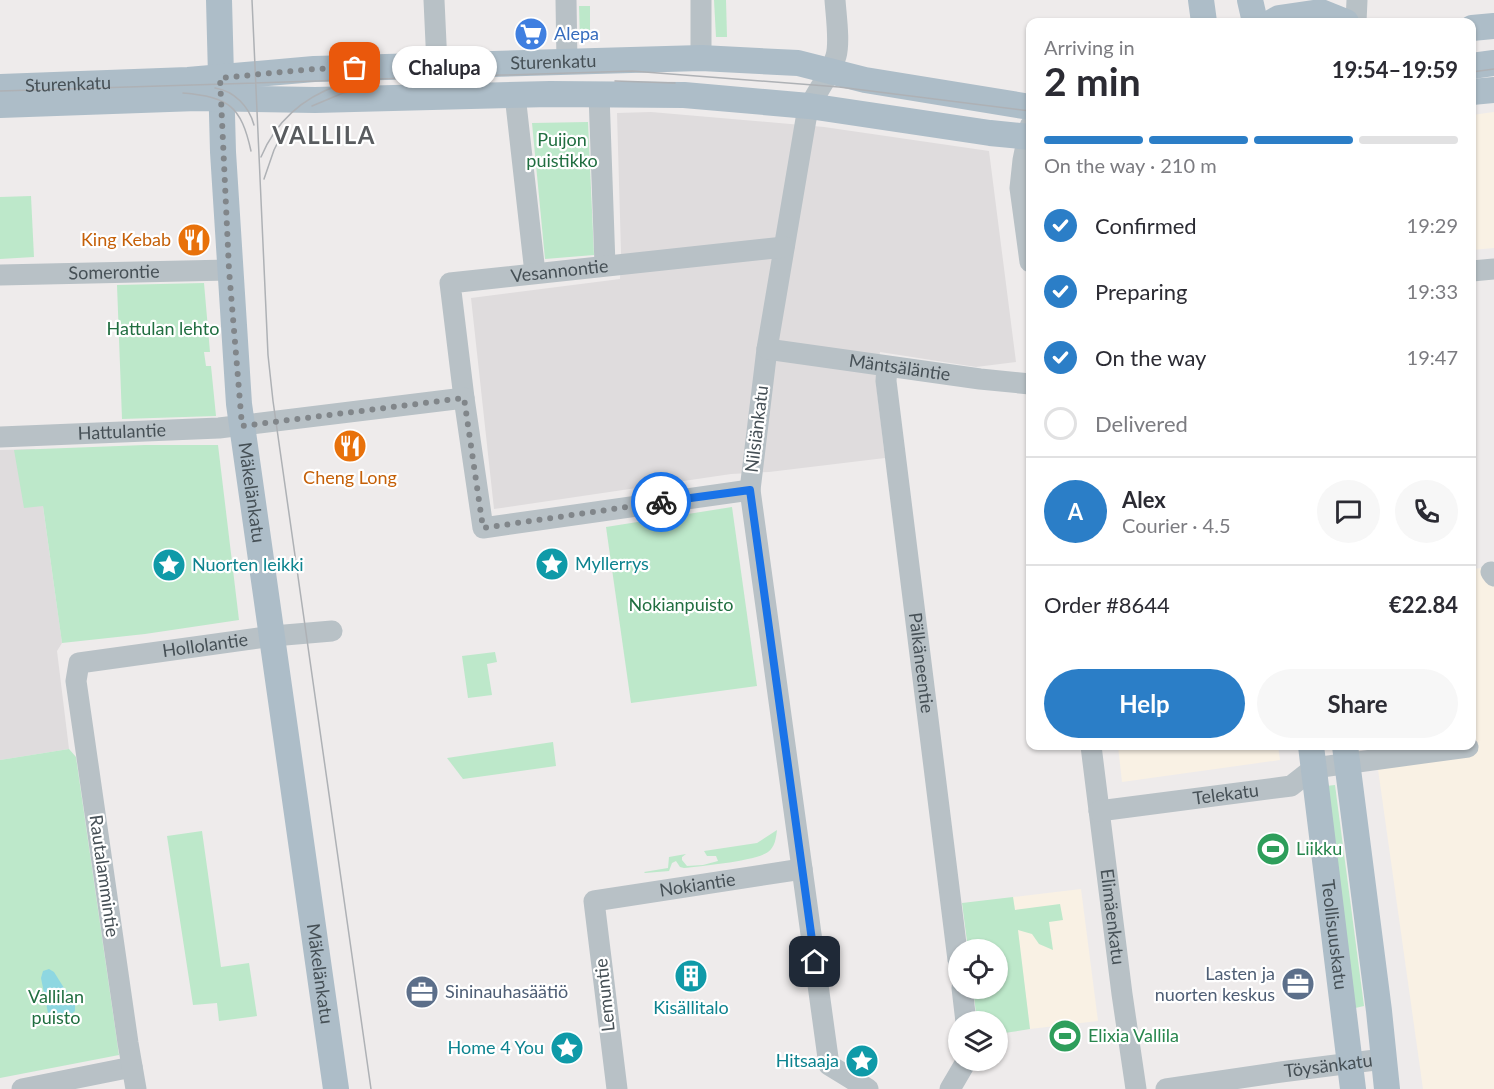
<!DOCTYPE html>
<meta charset="utf-8">
<style>
:root{--surface:#fff;--page:#f7f7f7;--text:#2b2b33;--muted:#7c7c81;--line:#e1e1e2;--accent:#2b7ec7}
body{margin:0;font-family:Lato,sans-serif;background:var(--page);color:var(--text);height:100vh;display:flex;flex-direction:column;font-size:22px;white-space:nowrap}
*{box-sizing:border-box;margin:0}
p{font-size:20px;color:var(--muted)}
.icon{flex:none;width:33px;height:33px;fill:none;stroke:currentColor;stroke-width:2;stroke-linecap:round;stroke-linejoin:round}
.map{position:relative;flex:1;overflow:hidden}
.side{position:absolute;left:1026px;top:18px;width:450px;height:732px;display:flex;flex-direction:column;background:var(--surface);border-radius:12px;box-shadow:0 2px 4px #0004}
.side>*{flex:none}
.fabs{position:absolute;left:948px;top:939px;display:grid;gap:12px}
.fabs a{display:grid;place-items:center;width:60px;height:60px;border-radius:50%;background:var(--surface);box-shadow:0 2px 4px #0004;font-size:30px}
.pin{position:absolute;display:grid;place-items:center;width:51px;height:51px;color:#fff;margin:-26px;border-radius:12px;box-shadow:0 3px 9px #0006}
.courier{position:absolute;display:grid;place-items:center;width:60px;height:60px;margin:-30px;border:4px solid #1a73e8;border-radius:50%;background:#fff;color:#222;box-shadow:0 2px 8px #0007}
.bubble{position:absolute;height:42px;border-radius:21px;background:var(--surface);box-shadow:0 2px 4px #0004;font-size:20px;font-weight:700;line-height:42px;text-align:center}
.head em{font-style:normal;font-weight:700}
.head div{display:flex;flex-direction:column-reverse}
.head{display:flex;align-items:center;justify-content:space-between;height:102px;padding:0 18px}
h1{font-size:39px;font-weight:700;line-height:45px}
.bar{display:grid;grid-template-columns:repeat(4,1fr);gap:9px 6px;align-content:center;height:72px;padding:0 18px}
.bar i{height:8px;border-radius:4px;background:var(--line)}
.bar .on{background:var(--accent)}
.bar p{grid-column:span 4}
.line{display:flex;align-items:center;gap:15px;padding:0 18px;border-top:2px solid var(--line)}
.line div{flex:1}
.round{display:grid;place-items:center;flex:none;width:63px;height:63px;border-radius:32px;background:var(--page)}
ol{padding:0 18px;list-style:none}
li{display:flex;align-items:center;gap:18px;height:66px}
li p{margin-inline-start:auto}
li .icon{padding:6px;border-radius:50%;background:var(--accent);color:#fff;stroke-width:4}
li:last-child{color:var(--muted)}
li i{width:33px;height:33px;border:3px solid var(--line);border-radius:50%}
.primary-button{display:flex;gap:12px;margin-top:auto;padding:12px 18px}
.primary-button a{flex:1;height:69px;border-radius:36px;background:var(--accent);color:#fff;font-size:24px;font-weight:700;line-height:69px;text-align:center}
.primary-button a+a{background:var(--page);color:var(--text)}
.map>svg:first-child{display:block}
.commercial{fill:#f9f1e4}
.education{fill:#dfdcdd}
.green{fill:#bde8ca}
.water{fill:#8ed7e1}
.lines{fill:none;stroke-linecap:round;stroke-linejoin:round}
.minor{stroke:#b8c1c6;stroke-width:21}
.major{stroke:#adbdc8;stroke-width:26}
.tram{stroke:#aeb1b5;stroke-width:1.5}
.done{stroke:#81868a;stroke-width:6;stroke-dasharray:0 10.8}
.route{stroke:#1a73e8;stroke-width:8}
.labels{text-anchor:middle;stroke-width:4.5;stroke-linejoin:round;paint-order:stroke}
.shop-label{font-size:18px;fill:#366cbe;stroke:#fff;text-anchor:start}
.street-label{font-size:18px;fill:#465056;stroke:#fff}
.park-label{font-size:18px;fill:#206e40;stroke:#fff}
.food-label{font-size:18px;fill:#c56008;stroke:#fff;text-anchor:end}
.culture-label{font-size:18px;fill:#0d838f;stroke:#fff;text-anchor:start}
.leisure-label{font-size:18px;fill:#27864d;stroke:#fff;text-anchor:start}
.service-label{font-size:18px;fill:#4e5e75;stroke:#fff;text-anchor:end}
.district-label{font-size:24px;font-weight:bold;letter-spacing:1.5px;fill:#595c5f;stroke:#fff}
</style>
<div class="map">
<svg width="1494" height="1089" viewBox="0 0 1494 1089">
<rect width="100%" height="100%" fill="#eeebeb"/>
<g class="commercial">
<path d="M1494,112V248L1472,250V115Z"/>
<path d="M1494,567V1089H1423L1375,748L1391,746H1472V569Z"/>
<path d="M1118,746H1278L1280,760L1122,782Z"/>
<path d="M1081,889L1098,1021L1030,1029L1013,897Z"/>
</g>
<g class="education">
<path d="M651,112L824,127L989,151L1016,362L976,367L880,352L876,383L885,458L769,472L731,474L494,509L471,298L620,279L621,252L617,113Z"/>
<path d="M35,449L62,643L57,651L69,749L0,760V450Z"/>
</g>
<g class="green">
<path d="M714,0H726L727,37H716Z"/>
<path d="M579,6H590V41H580Z"/>
<path d="M588,122L594,255L545,259L532,123Z"/>
<path d="M31,196L34,257L0,259V197Z"/>
<path d="M204,283L210,352H204L206,366H211L216,416L122,419L117,285Z"/>
<path d="M145,445H218L239,620L145,634L62,643L43,506L24,508L14,450Z"/>
<path d="M732,507L757,686L631,703L606,527Z"/>
<path d="M495,652L497,662L487,664L492,695L468,698L462,656Z"/>
<path d="M553,742L556,766L463,779L447,758Z"/>
<path d="M69,749L76,757L119,1055L0,1078V760Z"/>
<path d="M1335,785L1364,1006L1351,1009L1326,786Z"/>
<path d="M777,830C776,838 775,847 768,852C756,861 702,866 684,868L680,867L676,861L672,863L669,871L645,873L644,872L668,868L669,857L686,854L682,857V860L687,866L703,865L718,861L716,856H707L704,851L757,843Z"/>
<path d="M202,831L221,967L249,963L257,1016L219,1021L217,1003L193,1005L167,836Z"/>
<path d="M1013,897L1015,910L1060,904L1063,920L1049,922L1053,950L1039,944L1032,934L1018,930L1030,1029L998,1034V1022L977,1021L973,989L998,988V950L968,949L962,903Z"/>
</g>
<path class="water" d="M49,969L54,972L64,988L75,1001V1011L69,1016H51L48,1013L41,978L43,971Z"/>
<g class="lines">
<g class="minor">
<path d="M434,0L437,65"/>
<path d="M566,0L567,62"/>
<path d="M701,0V58"/>
<path d="M835,0C836,15 840,42 836,56C830,79 811,95 806,119L767,349L750,490L829,1065L868,1089"/>
<path d="M1356,22L1357,0"/>
<path d="M599,94L605,265"/>
<path d="M515,95L535,273"/>
<path d="M1030,126L1023,160L1020,188L1030,262"/>
<path d="M1472,271L1494,269"/>
<path id="s1" d="M0,275L229,270"/>
<path id="s2" d="M767,349L980,379L1030,384"/>
<path id="s3" d="M887,367L886,381L958,960"/>
<path id="s4" d="M464,398L450,283L784,247"/>
<path id="s5" d="M0,437L219,428L464,398L483,528L750,490"/>
<path d="M1491,572L1494,576"/>
<path id="s6" d="M1091,746L1122,994L1136,1089"/>
<path id="s7" d="M1099,811L1291,786L1314,768L1468,747"/>
<path d="M962,988L966,1022"/>
<path d="M22,1089L132,1067"/>
<path id="s8" d="M136,1089L128,1043L76,681L79,663L273,636L332,631"/>
<path id="s9" d="M617,1089L594,901L802,869"/>
<path d="M950,1089L967,1060"/>
<path id="s10" d="M1166,1089L1281,1072L1383,1059"/>
</g>
<g class="major">
<path id="s11" d="M219,0L223,152L239,404L336,1089"/>
<path d="M1201,0L1204,22"/>
<path d="M1250,0L1255,22"/>
<path d="M1272,22L1279,18L1321,12L1346,22"/>
<path d="M1472,28L1494,26"/>
<path d="M1472,66L1494,63"/>
<path id="s12" d="M0,87L188,80L314,69L701,58L798,63L865,80L1030,107"/>
<path d="M1472,92L1494,90"/>
<path d="M0,105L197,98L315,100L550,94L684,95L809,106L990,133L1030,137"/>
<path id="s13" d="M1311,746L1353,1089"/>
<path d="M1345,746L1379,1011L1387,1089"/>
</g>
<g class="tram">
<path d="M252,0L268,355L273,401L371,1089"/>
<path d="M1472,72L1494,69"/>
<path d="M615,81L675,83"/>
<path d="M215,88C234,91 249,106 254,125"/>
<path d="M0,91L632,71L839,87L1030,111"/>
<path d="M183,93C229,97 241,106 251,151"/>
<path d="M312,106L343,93L373,88"/>
<path d="M261,157C276,121 302,98 339,85"/>
<path d="M264,179L274,150L283,132"/>
</g>
</g>
<g class="lines">
<path class="done" d="M355,68L314,69L220,78L229,270L242,426L464,398L483,528L661,502"/>
<path class="route" d="M661,502L750,490L815,962"/>
</g>
<defs>
<g id="supermarket-disc" transform="scale(1.725)"><circle r="9.5" fill="#3f7fe0" stroke="#fff"/><path d="M-6-5.5h2.5l.6 2H6L4.5 2H-2.5L-4.4-4H-6ZM-1.5 3.2a1.3 1.3 0 1 0 .1 0ZM3 3.2a1.3 1.3 0 1 0 .1 0Z" fill="#fff"/></g>
<g id="restaurant-disc" transform="scale(1.725)"><circle r="9.5" fill="#e8710a" stroke="#fff"/><path d="M-5-6h1v4h1v-4h1v4h1v-4h1v5L-1.5 .5V6h-2V.5L-5-1ZM5-6V6H3V1.5H1.5Q1.5-4 5-6Z" fill="#fff"/></g>
<g id="sight-disc" transform="scale(1.725)"><circle r="9.5" fill="#0f9aa8" stroke="#fff"/><path d="M0-6L1.8-2.2L6-1.7L2.9 1.2L3.7 5.4L0 3.3L-3.7 5.4L-2.9 1.2L-6-1.7L-1.8-2.2Z" fill="#fff"/></g>
<g id="stadium-disc" transform="scale(1.725)"><circle r="9.5" fill="#2e9e5b" stroke="#fff"/><path d="M0-5a6.5 5 0 1 0 0 10a6.5 5 0 1 0 0-10ZM-3.5-1.8h7v3.6h-7Z" fill="#fff"/></g>
<g id="building-disc" transform="scale(1.725)"><circle r="9.5" fill="#0f9aa8" stroke="#fff"/><path d="M-4-6H4V6H1V3H-1V6H-4ZM-2.5-4.3h1.7v1.8h-1.7ZM.8-4.3h1.7v1.8H.8ZM-2.5-1h1.7V.8h-1.7ZM.8-1h1.7V.8H.8Z" fill="#fff"/></g>
<g id="office-disc" transform="scale(1.725)"><circle r="9.5" fill="#5c6f8a" stroke="#fff"/><path d="M-6-3h4V-5.5h4V-3h4V5H-6ZM-1-4.5V-3h2v-1.5ZM-6 0V1H6V0Z" fill="#fff"/></g>
</defs>
<g fill-rule="evenodd">
<use href="#supermarket-disc" x="531" y="34"/>
<use href="#restaurant-disc" x="194" y="240"/>
<use href="#restaurant-disc" x="350" y="446"/>
<use href="#sight-disc" x="552" y="564"/>
<use href="#sight-disc" x="169" y="565"/>
<use href="#stadium-disc" x="1273" y="849"/>
<use href="#building-disc" x="691" y="976"/>
<use href="#office-disc" x="1298" y="984"/>
<use href="#office-disc" x="422" y="992"/>
<use href="#stadium-disc" x="1065" y="1036"/>
<use href="#sight-disc" x="567" y="1048"/>
<use href="#sight-disc" x="862" y="1061"/>
</g>
<g class="labels">
<g class="shop-label">
<text x="554" y="40">Alepa</text>
</g>
<g class="street-label">
<text dy="6" stroke="none"><textPath href="#s12" startOffset="554">Sturenkatu</textPath></text>
<text dy="6" stroke="none"><textPath href="#s12" startOffset="68">Sturenkatu</textPath></text>
<text dy="6" stroke="none"><textPath href="#s4" startOffset="226">Vesannontie</textPath></text>
<text dy="6" stroke="none"><textPath href="#s1" startOffset="114">Somerontie</textPath></text>
<text dy="6" stroke="none"><textPath href="#s2" startOffset="134">Mäntsäläntie</textPath></text>
<text transform="translate(757 429) rotate(-83)" y="6">Nilsiänkatu</text>
<text dy="6" stroke="none"><textPath href="#s5" startOffset="122">Hattulantie</textPath></text>
<text dy="6" stroke="none"><textPath href="#s11" startOffset="494">Mäkelänkatu</textPath></text>
<text dy="6" stroke="none"><textPath href="#s8" startOffset="558">Hollolantie</textPath></text>
<text dy="6" stroke="none"><textPath href="#s3" startOffset="298">Pälkäneentie</textPath></text>
<text dy="6" stroke="none"><textPath href="#s7" startOffset="128">Telekatu</textPath></text>
<text transform="translate(104 876) rotate(82)" y="6">Rautalammintie</text>
<text dy="6" stroke="none"><textPath href="#s9" startOffset="294">Nokiantie</textPath></text>
<text dy="6" stroke="none"><textPath href="#s6" startOffset="172">Elimäenkatu</textPath></text>
<text dy="6" stroke="none"><textPath href="#s13" startOffset="190">Teollisuuskatu</textPath></text>
<text dy="6" stroke="none"><textPath href="#s11" startOffset="980">Mäkelänkatu</textPath></text>
<text transform="translate(605 995) rotate(-96)" y="6">Lemuntie</text>
<text dy="6" stroke="none"><textPath href="#s10" startOffset="164">Töysänkatu</textPath></text>
</g>
<g class="park-label">
<text x="562" y="146">Puijon<tspan x="562" dy="21">puistikko</tspan></text>
<text x="163" y="335">Hattulan lehto</text>
<text x="681" y="611">Nokianpuisto</text>
<text x="56" y="1003">Vallilan<tspan x="56" dy="21">puisto</tspan></text>
</g>
<g class="food-label">
<text x="171" y="246">King Kebab</text>
<text x="350" y="484" text-anchor="middle">Cheng Long</text>
</g>
<g class="culture-label">
<text x="575" y="570">Myllerrys</text>
<text x="192" y="571">Nuorten leikki</text>
<text x="691" y="1014" text-anchor="middle">Kisällitalo</text>
<text x="544" y="1054" text-anchor="end">Home 4 You</text>
<text x="839" y="1067" text-anchor="end">Hitsaaja</text>
</g>
<g class="leisure-label">
<text x="1296" y="855">Liikku</text>
<text x="1088" y="1042">Elixia Vallila</text>
</g>
<g class="service-label">
<text x="1275" y="980">Lasten ja<tspan x="1275" dy="21">nuorten keskus</tspan></text>
<text x="445" y="998" text-anchor="start">Sininauhasäätiö</text>
</g>
<g class="district-label">
<text x="324" y="144">VALLILA</text>
</g>
</g>
</svg>
<div class="fabs">
<a><svg class="icon" aria-label="locate" viewBox="0 0 24 24"><circle cx="12" cy="12" r="6"/><path d="M12 2v4M12 18v4M2 12h4M18 12h4"/></svg></a>
<a><svg class="icon" aria-label="layers" viewBox="0 0 24 24"><path d="M12 4l9 5-9 5-9-5zM3 14l9 5 9-5"/></svg></a>
</div>
<div class="pin" style="left:355px;top:68px;background:#ea580c"><svg class="icon" aria-label="bag" viewBox="0 0 24 24"><path d="M5 8h14l-1 12H6zM9 8a3 3 0 0 1 6 0"/></svg></div>
<div class="pin" style="left:815px;top:962px;background:#1f2937"><svg class="icon" aria-label="home" viewBox="0 0 24 24"><path d="M3 11l9-7 9 7M6 9v11h12V9"/></svg></div>
<div class="courier" style="left:661px;top:502px"><svg class="icon" aria-label="bike" viewBox="0 0 24 24"><circle cx="6" cy="16" r="4"/><circle cx="18" cy="16" r="4"/><path d="M6 16l4-8h5l3 8M10 8l3 8H6M13 5h3"/></svg></div>
<div class="bubble" style="left:392px;top:46px;width:105px">Chalupa</div>
<section class="side">
<div class="head"><div><h1>2 min</h1><p>Arriving in</p></div><em>19:54–19:59</em></div>
<div class="bar"><i class="on"></i><i class="on"></i><i class="on"></i><i></i><p>On the way · 210 m</p></div>
<ol>
<li><svg class="icon" aria-label="check" viewBox="0 0 24 24"><path d="M5 12l5 5 9-10"/></svg>Confirmed<p>19:29</p></li>
<li><svg class="icon" aria-label="check" viewBox="0 0 24 24"><path d="M5 12l5 5 9-10"/></svg>Preparing<p>19:33</p></li>
<li><svg class="icon" aria-label="check" viewBox="0 0 24 24"><path d="M5 12l5 5 9-10"/></svg>On the way<p>19:47</p></li>
<li><i></i>Delivered</li>
</ol>
<div class="line" style="height:108px"><b class="round" style="background:var(--accent);color:#fff">A</b><div><b>Alex</b><p>Courier · 4.5</p></div><a class="round"><svg class="icon" aria-label="chat" viewBox="0 0 24 24"><path d="M4 5h16v11H9l-5 4z"/></svg></a><a class="round"><svg class="icon" aria-label="phone" viewBox="0 0 24 24"><path d="M5 4h4l2 5-3 2q2 4 5 5l2-3 5 2v4C11 20 4 13 5 4z"/></svg></a></div>
<div class="line" style="height:78px"><div>Order #8644</div><b>€22.84</b></div>
<div class="primary-button"><a>Help</a><a>Share</a></div>
</section>
</div>
